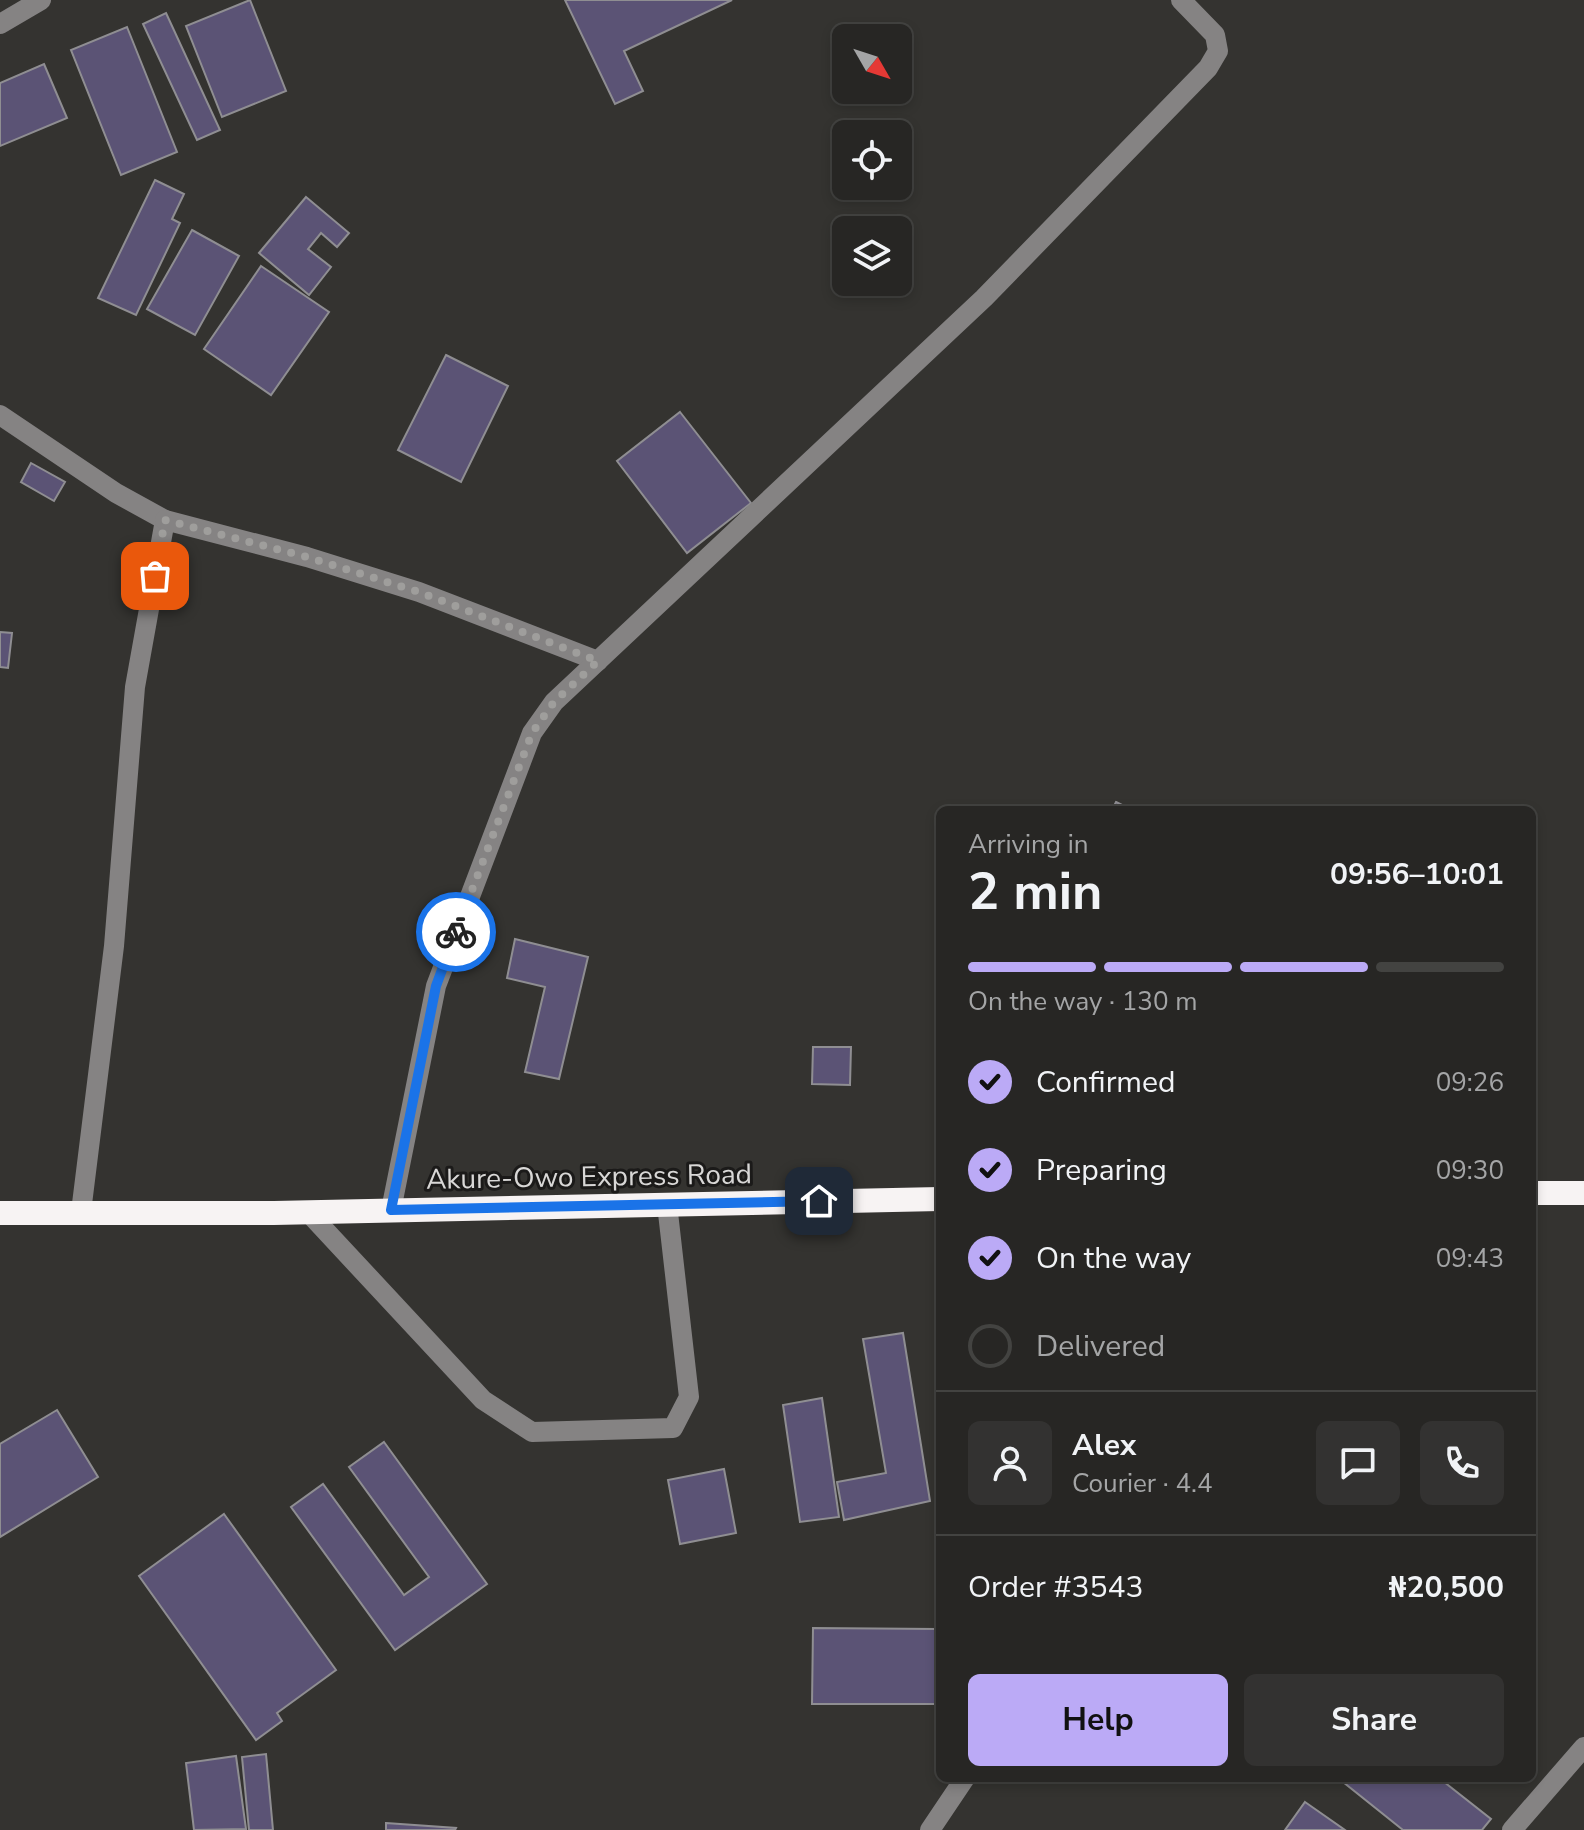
<!DOCTYPE html>
<meta charset="utf-8">
<style>
:root{--surface:#272624;--page:#333231;--text:#f1f3f6;--muted:#a4a5a6;--line:#434341;--accent:#bbaaf6}
body{margin:0;font-family:"Nunito Sans",sans-serif;background:var(--page);color:var(--text);height:100vh;display:flex;flex-direction:column;font-size:30px;white-space:nowrap}
*{box-sizing:border-box;margin:0}
p{font-size:26px;color:var(--muted)}
.icon{flex:none;width:44px;height:44px;fill:none;stroke:currentColor;stroke-width:2;stroke-linecap:round;stroke-linejoin:round}
.map{position:relative;flex:1;overflow:hidden}
.sheet{position:absolute;left:936px;top:806px;width:600px;height:976px;display:flex;flex-direction:column;background:var(--surface);border-radius:12px;box-shadow:0 4px 12px #0003,0 0 0 2px var(--line)}
.sheet>*{flex:none}
.needle{width:52px;rotate:129deg}
.buttons{position:absolute;left:832px;top:24px;display:grid;gap:16px}
.buttons a{display:grid;place-items:center;width:80px;height:80px;border-radius:12px;background:var(--surface);box-shadow:0 4px 12px #0003,0 0 0 2px var(--line);font-size:40px}
.pin{position:absolute;display:grid;place-items:center;width:68px;height:68px;color:#fff;margin:-34px;border-radius:16px;box-shadow:0 4px 12px #0006}
.courier{position:absolute;display:grid;place-items:center;width:80px;height:80px;margin:-40px;border:6px solid #1a73e8;border-radius:50%;background:#fff;color:#222;box-shadow:0 2px 10px #0007}
.head em{font-style:normal;font-weight:700}
.head div{display:flex;flex-direction:column-reverse}
.head{display:flex;align-items:center;justify-content:space-between;height:136px;padding:0 32px}
h1{font-size:52px;font-weight:700;line-height:60px}
.bar{display:grid;grid-template-columns:repeat(4,1fr);gap:12px 8px;align-content:center;height:96px;padding:0 32px}
.bar i{height:10px;border-radius:6px;background:var(--line)}
.bar .current{background:var(--accent)}
.bar p{grid-column:span 4}
.line{display:flex;align-items:center;gap:20px;padding:0 32px;border-top:2px solid var(--line)}
.line div{flex:1}
.round{display:grid;place-items:center;flex:none;width:84px;height:84px;border-radius:12px;background:var(--page)}
ol{padding:0 32px;list-style:none}
li{display:flex;align-items:center;gap:24px;height:88px}
li p{margin-inline-start:auto}
li .icon{padding:8px;border-radius:50%;background:var(--accent);color:#111;stroke-width:4}
li:last-child{color:var(--muted)}
li i{width:44px;height:44px;border:4px solid var(--line);border-radius:50%}
.action{display:flex;gap:16px;margin-top:auto;padding:16px 32px}
.action a{flex:1;height:92px;border-radius:12px;background:var(--accent);color:#111;font-size:32px;font-weight:700;line-height:92px;text-align:center}
.action a+a{background:var(--page);color:var(--text)}
.map>svg:first-child{display:block}
.building{fill:#5b5375;stroke:#8f8e92;stroke-width:2}
.lines{fill:none;stroke-linecap:round;stroke-linejoin:round}
.minor{stroke:#858383;stroke-width:20}
.highway{stroke:#f7f3f3;stroke-width:24}
.done{stroke:#9f9e9c;stroke-width:8;stroke-dasharray:0 14.4}
.route{stroke:#1a73e8;stroke-width:10}
.labels{text-anchor:middle;stroke-width:6;stroke-linejoin:round;paint-order:stroke}
.street-label{font-size:28px;fill:#d8d7d6;stroke:#1b1a19}
</style>
<div class="map">
<svg width="1584" height="1830" viewBox="0 0 1584 1830">
<rect width="100%" height="100%" fill="#343330"/>
<g class="building">
<path d="M250,0L286,91L222,117L186,26Z"/>
<path d="M565,0H732L624,51L643,91L615,104Z"/>
<path d="M166,13L220,130L197,140L143,24Z"/>
<path d="M127,27L177,152L121,175L71,50Z"/>
<path d="M44,64L67,118L0,146V83Z"/>
<path d="M155,180L184,194L172,219L180,223L136,315L98,298Z"/>
<path d="M306,197L349,233L337,247L321,233L308,249L331,267L309,295L259,253Z"/>
<path d="M192,230L239,256L195,335L147,309Z"/>
<path d="M261,266L329,312L271,395L204,349Z"/>
<path d="M446,355L508,386L461,482L398,450Z"/>
<path d="M680,412L751,503L687,553L617,461Z"/>
<path d="M31,463L65,482L54,501L21,482Z"/>
<path d="M0,632L12,633L8,668L0,667Z"/>
<path d="M1116,802L1132,810H1112Z"/>
<path d="M515,939L588,957L559,1079L525,1072L545,987L507,978Z"/>
<path d="M813,1047H851L850,1085L812,1084Z"/>
<path d="M903,1333L930,1501L844,1520L837,1482L886,1473L863,1339Z"/>
<path d="M822,1398L839,1517L800,1522L783,1405Z"/>
<path d="M57,1410L98,1477L0,1537V1444Z"/>
<path d="M384,1442L487,1584L395,1650L291,1507L323,1484L404,1595L429,1577L349,1467Z"/>
<path d="M724,1469L736,1533L680,1544L668,1480Z"/>
<path d="M224,1514L336,1670L277,1713L282,1721L256,1740L139,1576Z"/>
<path d="M813,1628L937,1629L936,1704H812Z"/>
<path d="M266,1754L273,1830H249L242,1757Z"/>
<path d="M236,1756L246,1829L194,1830L186,1763Z"/>
<path d="M1338,1778H1439L1491,1819L1482,1830H1403Z"/>
<path d="M1305,1802L1345,1830H1285Z"/>
<path d="M386,1823L456,1828L455,1830H386Z"/>
</g>
<g class="lines">
<g class="minor">
<path d="M0,24L41,0"/>
<path d="M0,415L116,493L165,520L135,687L114,946L81,1212"/>
<path d="M165,520L307,557L419,592L598,661"/>
<path d="M391,1210L436,986L532,733L554,702L984,298L1208,68L1218,51L1215,35L1181,0"/>
<path d="M308,1212L483,1400L532,1432L673,1428L689,1397L667,1204"/>
<path d="M930,1830L965,1778"/>
<path d="M1512,1830L1584,1747"/>
</g>
<g class="highway">
<path d="M1532,1193H1584"/>
<path d="M0,1213H274L940,1199"/>
</g>
</g>
<g class="lines">
<path class="done" d="M155,576L165,520L307,557L419,592L598,661L554,702L532,733L456,932"/>
<path class="route" d="M456,932L436,986L391,1210L819,1201"/>
</g>
<g class="labels">
<g class="street-label">
<text transform="translate(589 1176) rotate(-1)" y="10">Akure-Owo Express Road</text>
</g>
</g>
</svg>
<div class="buttons">
<a><svg class="needle" viewBox="-14 -14 28 28"><path d="M0-13l5 13h-10z" fill="#e53935"/><path d="M0 13l5-13h-10z" fill="#a4a5a6"/></svg></a>
<a><svg class="icon" aria-label="locate" viewBox="0 0 24 24"><circle cx="12" cy="12" r="6"/><path d="M12 2v4M12 18v4M2 12h4M18 12h4"/></svg></a>
<a><svg class="icon" aria-label="layers" viewBox="0 0 24 24"><path d="M12 4l9 5-9 5-9-5zM3 14l9 5 9-5"/></svg></a>
</div>
<div class="pin" style="left:155px;top:576px;background:#ea580c"><svg class="icon" aria-label="bag" viewBox="0 0 24 24"><path d="M5 8h14l-1 12H6zM9 8a3 3 0 0 1 6 0"/></svg></div>
<div class="pin" style="left:819px;top:1201px;background:#1f2937"><svg class="icon" aria-label="home" viewBox="0 0 24 24"><path d="M3 11l9-7 9 7M6 9v11h12V9"/></svg></div>
<div class="courier" style="left:456px;top:932px"><svg class="icon" aria-label="bike" viewBox="0 0 24 24"><circle cx="6" cy="16" r="4"/><circle cx="18" cy="16" r="4"/><path d="M6 16l4-8h5l3 8M10 8l3 8H6M13 5h3"/></svg></div>
<section class="sheet">
<div class="head"><div><h1>2 min</h1><p>Arriving in</p></div><em>09:56–10:01</em></div>
<div class="bar"><i class="current"></i><i class="current"></i><i class="current"></i><i></i><p>On the way · 130 m</p></div>
<ol>
<li><svg class="icon" aria-label="check" viewBox="0 0 24 24"><path d="M5 12l5 5 9-10"/></svg>Confirmed<p>09:26</p></li>
<li><svg class="icon" aria-label="check" viewBox="0 0 24 24"><path d="M5 12l5 5 9-10"/></svg>Preparing<p>09:30</p></li>
<li><svg class="icon" aria-label="check" viewBox="0 0 24 24"><path d="M5 12l5 5 9-10"/></svg>On the way<p>09:43</p></li>
<li><i></i>Delivered</li>
</ol>
<div class="line" style="height:144px"><a class="round"><svg class="icon" aria-label="person" viewBox="0 0 24 24"><circle cx="12" cy="8" r="4"/><path d="M4 21q1-7 8-7t8 7"/></svg></a><div><b>Alex</b><p>Courier · 4.4</p></div><a class="round"><svg class="icon" aria-label="chat" viewBox="0 0 24 24"><path d="M4 5h16v11H9l-5 4z"/></svg></a><a class="round"><svg class="icon" aria-label="phone" viewBox="0 0 24 24"><path d="M5 4h4l2 5-3 2q2 4 5 5l2-3 5 2v4C11 20 4 13 5 4z"/></svg></a></div>
<div class="line" style="height:104px"><div>Order #3543</div><b>₦20,500</b></div>
<div class="action"><a>Help</a><a>Share</a></div>
</section>
</div>
